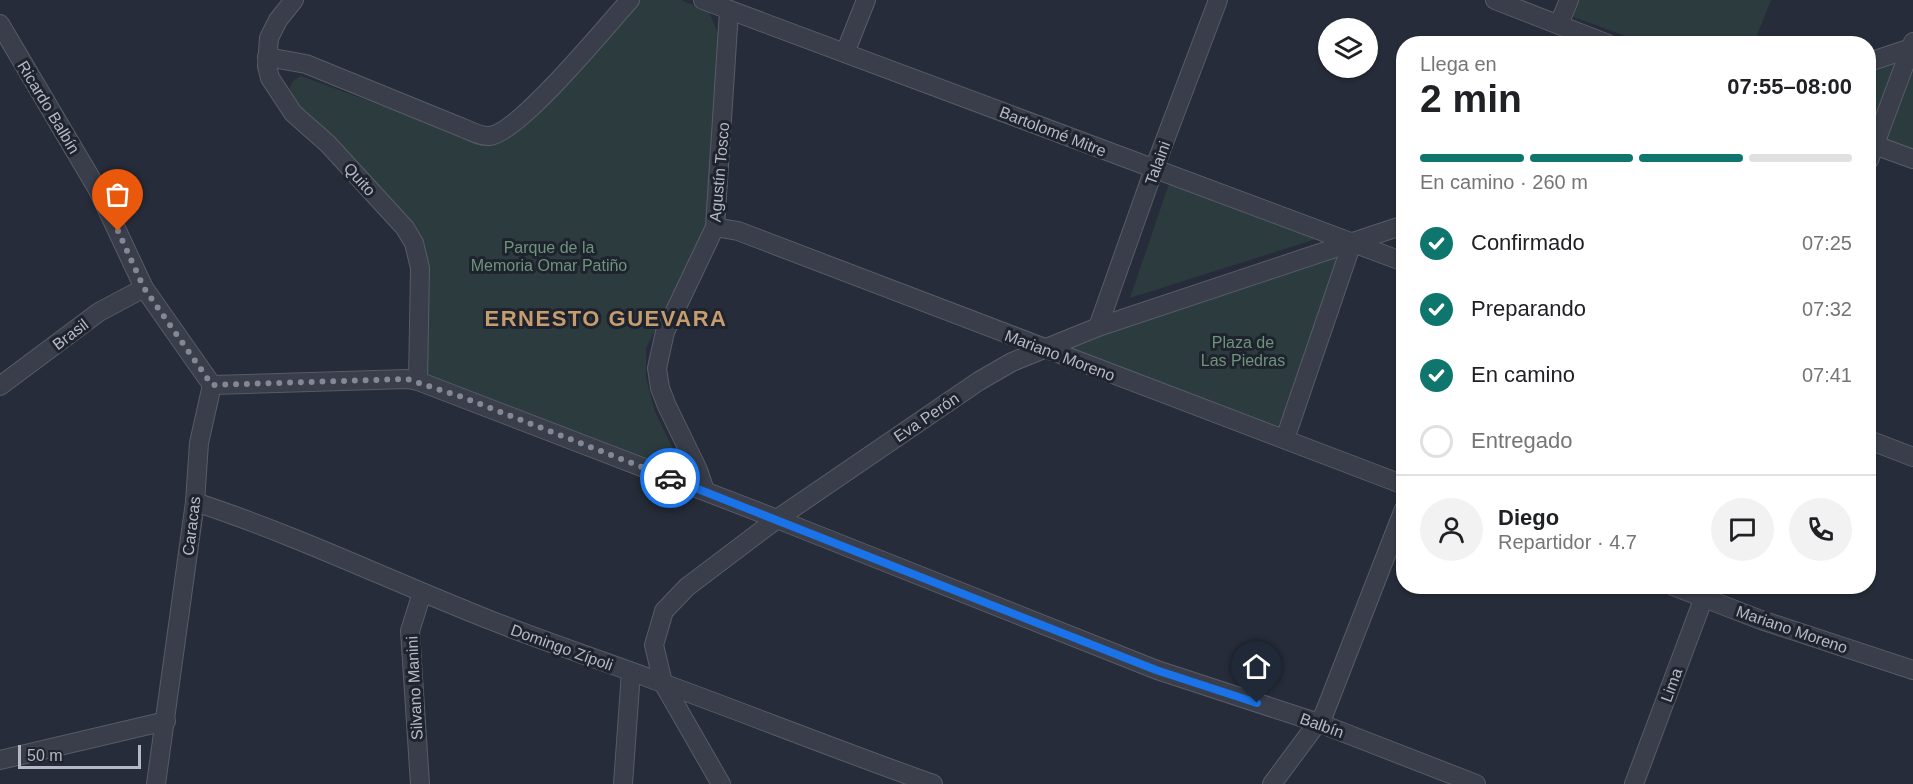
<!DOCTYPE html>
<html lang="es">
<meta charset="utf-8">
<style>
:root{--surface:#fff;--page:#f2f2f2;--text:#202124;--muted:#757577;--line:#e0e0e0;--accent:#0f766e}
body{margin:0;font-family:Arial,sans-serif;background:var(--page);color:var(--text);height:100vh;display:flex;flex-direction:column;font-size:22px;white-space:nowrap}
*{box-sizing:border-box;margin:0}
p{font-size:20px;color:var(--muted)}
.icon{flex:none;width:33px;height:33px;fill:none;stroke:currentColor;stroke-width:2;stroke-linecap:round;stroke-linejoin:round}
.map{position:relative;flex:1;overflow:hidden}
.side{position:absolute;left:1396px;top:36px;width:480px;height:558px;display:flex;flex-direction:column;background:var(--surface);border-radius:24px;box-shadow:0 2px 4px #0004}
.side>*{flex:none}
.controls{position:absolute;left:1318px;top:18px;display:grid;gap:12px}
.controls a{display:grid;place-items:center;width:60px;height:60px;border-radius:50%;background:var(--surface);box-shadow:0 2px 4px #0004;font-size:30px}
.scale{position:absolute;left:18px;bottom:15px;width:123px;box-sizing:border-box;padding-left:6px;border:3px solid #b5b9c5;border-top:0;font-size:16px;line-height:21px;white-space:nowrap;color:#b5b9c5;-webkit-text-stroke:4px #1e232e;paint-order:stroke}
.pin{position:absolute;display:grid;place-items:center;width:51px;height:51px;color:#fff;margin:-62px -26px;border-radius:50% 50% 50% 0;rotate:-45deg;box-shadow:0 0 6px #0007}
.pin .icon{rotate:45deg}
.courier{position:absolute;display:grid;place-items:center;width:60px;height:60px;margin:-30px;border:4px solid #1a73e8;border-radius:50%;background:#fff;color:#222;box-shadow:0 2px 8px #0007}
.summary em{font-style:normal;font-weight:600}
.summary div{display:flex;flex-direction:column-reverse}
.summary{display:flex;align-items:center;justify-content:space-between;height:102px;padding:0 24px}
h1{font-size:39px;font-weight:600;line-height:45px}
.bar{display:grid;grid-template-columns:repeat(4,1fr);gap:9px 6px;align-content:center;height:72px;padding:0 24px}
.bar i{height:8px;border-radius:4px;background:var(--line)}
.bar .selected{background:var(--accent)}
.bar p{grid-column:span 4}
.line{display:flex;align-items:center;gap:15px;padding:0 24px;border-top:2px solid var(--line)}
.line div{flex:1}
.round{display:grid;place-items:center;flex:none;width:63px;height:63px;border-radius:32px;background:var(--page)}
ol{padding:0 24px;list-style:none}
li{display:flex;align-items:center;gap:18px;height:66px}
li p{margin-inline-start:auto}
li .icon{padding:6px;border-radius:50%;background:var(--accent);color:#fff;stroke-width:4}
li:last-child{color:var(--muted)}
li i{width:33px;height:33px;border:3px solid var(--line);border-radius:50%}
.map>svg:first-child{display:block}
.green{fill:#2c3c3e}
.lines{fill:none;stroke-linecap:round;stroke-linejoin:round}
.street-casing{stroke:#575c67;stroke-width:20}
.street{stroke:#393e4a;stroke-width:18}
.done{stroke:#838894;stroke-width:6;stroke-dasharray:0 10.8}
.route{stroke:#1a73e8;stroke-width:8}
.labels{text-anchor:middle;stroke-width:6;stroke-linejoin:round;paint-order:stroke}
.street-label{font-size:16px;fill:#b5b9c5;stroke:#1e232e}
.park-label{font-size:16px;fill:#6f937b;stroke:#1e232e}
.district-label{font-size:22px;font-weight:bold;letter-spacing:1.5px;fill:#c69d6f;stroke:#1e232e}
</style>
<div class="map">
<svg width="1913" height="784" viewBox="0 0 1913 784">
<rect width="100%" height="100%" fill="#262c39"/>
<g class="green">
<path d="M641,0H681L709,12L719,36L708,209L704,234L646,348V378L655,412L684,471L682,473L429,377C419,329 426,279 418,231L289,98C289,87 290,81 301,76L483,143L517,125Z"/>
<path d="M1576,0H1771L1754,43H1645L1571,16Z"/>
<path d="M1913,42V159L1869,143V62Z"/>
<path d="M1170,181L1319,238L1130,298Z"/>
<path d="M1352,243L1285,439L1042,348Z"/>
</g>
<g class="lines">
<g class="street-casing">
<g id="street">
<path d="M294,0L278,20L269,38L267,66L270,78L293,113L328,144L405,228L414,243L420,268L418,381"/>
<path d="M703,0L1404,262"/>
<path d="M1495,0L1608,44"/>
<path d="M0,24L98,190L144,288L212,385"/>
<path d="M1559,24L1569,0"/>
<path d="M845,53L866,0"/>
<path d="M267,57L306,64L463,128C471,131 481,137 490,136C520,132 606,26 630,0"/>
<path d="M1869,62L1911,48"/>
<path d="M1869,143L1913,159"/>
<path d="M1869,160L1913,42"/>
<path d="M715,227L738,231L1404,485"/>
<path d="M1098,327L1154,169L1218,0"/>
<path d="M212,385L407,379L418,381L777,519L1157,670L1319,723L1476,784"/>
<path d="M0,386L99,312L144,288"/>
<path d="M1285,439L1352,243"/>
<path d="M1869,440L1913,457"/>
<path d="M705,491L698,470L667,406L660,388L657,368L665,332L715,227L729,11"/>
<path d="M195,502C296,535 391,581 490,620C548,643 607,662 665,684C755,717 843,752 933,784"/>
<path d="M1673,586L1761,620L1913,670"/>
<path d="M0,760L166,721"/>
<path d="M156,784L195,502L199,443L212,385"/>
<path d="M420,784L410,631L422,593"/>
<path d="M623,784L631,672"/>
<path d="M721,784L663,683L654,645L664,611L687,587L777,519L979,381L1012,362L1098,327L1404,225"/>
<path d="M1272,784L1324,714L1404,509"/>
<path d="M1634,784L1707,589"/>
</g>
</g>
<use href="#street" class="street"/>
</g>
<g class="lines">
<path class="done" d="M118,231L144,288L212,385L407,379L462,397L670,478"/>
<path class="route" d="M670,478L1156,670L1257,703"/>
</g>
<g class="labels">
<g class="street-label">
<text transform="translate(49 107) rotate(59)" y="6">Ricardo Balbín</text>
<text transform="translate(1053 131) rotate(21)" y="6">Bartolomé Mitre</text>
<text transform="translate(1157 163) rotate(-70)" y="6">Talaini</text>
<text transform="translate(719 172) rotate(-85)" y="6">Agustín Tosco</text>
<text transform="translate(360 179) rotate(48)" y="6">Quito</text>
<text transform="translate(70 334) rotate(-37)" y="6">Brasil</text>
<text transform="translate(1060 355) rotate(21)" y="6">Mariano Moreno</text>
<text transform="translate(926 417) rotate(-34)" y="6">Eva Perón</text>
<text transform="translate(191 526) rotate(-83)" y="6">Caracas</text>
<text transform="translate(1792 629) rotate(19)" y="6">Mariano Moreno</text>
<text transform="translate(562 647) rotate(20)" y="6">Domingo Zípoli</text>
<text transform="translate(1671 685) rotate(-70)" y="6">Lima</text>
<text transform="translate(414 688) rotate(-93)" y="6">Silvano Manini</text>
<text transform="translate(1322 725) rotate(20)" y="6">Balbín</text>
</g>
<g class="park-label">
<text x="549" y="253">Parque de la<tspan x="549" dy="18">Memoria Omar Patiño</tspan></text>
<text x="1243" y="348">Plaza de<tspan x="1243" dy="18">Las Piedras</tspan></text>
</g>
<g class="district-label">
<text x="606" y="326">ERNESTO GUEVARA</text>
</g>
</g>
</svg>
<div class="controls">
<a><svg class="icon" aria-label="layers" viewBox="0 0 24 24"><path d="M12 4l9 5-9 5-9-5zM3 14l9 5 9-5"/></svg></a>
</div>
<div class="scale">50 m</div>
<div class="pin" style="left:118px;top:231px;background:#ea580c"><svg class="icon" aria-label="bag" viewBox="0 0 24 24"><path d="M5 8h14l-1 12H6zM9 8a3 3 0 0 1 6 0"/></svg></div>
<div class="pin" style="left:1257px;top:703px;background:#1f2937"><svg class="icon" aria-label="home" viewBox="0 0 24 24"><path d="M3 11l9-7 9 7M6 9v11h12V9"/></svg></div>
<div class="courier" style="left:670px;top:478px"><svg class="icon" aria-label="car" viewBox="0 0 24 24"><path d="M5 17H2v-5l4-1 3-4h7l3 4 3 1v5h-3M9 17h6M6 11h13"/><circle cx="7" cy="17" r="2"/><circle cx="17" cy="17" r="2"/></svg></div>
<section class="side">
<div class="summary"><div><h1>2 min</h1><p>Llega en</p></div><em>07:55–08:00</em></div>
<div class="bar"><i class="selected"></i><i class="selected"></i><i class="selected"></i><i></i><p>En camino · 260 m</p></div>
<ol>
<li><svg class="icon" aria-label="check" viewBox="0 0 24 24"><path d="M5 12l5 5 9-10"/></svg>Confirmado<p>07:25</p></li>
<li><svg class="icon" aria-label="check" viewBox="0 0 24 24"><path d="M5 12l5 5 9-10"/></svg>Preparando<p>07:32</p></li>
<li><svg class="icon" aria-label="check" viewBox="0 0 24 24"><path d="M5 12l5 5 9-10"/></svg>En camino<p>07:41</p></li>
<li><i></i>Entregado</li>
</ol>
<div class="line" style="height:108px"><a class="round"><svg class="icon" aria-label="person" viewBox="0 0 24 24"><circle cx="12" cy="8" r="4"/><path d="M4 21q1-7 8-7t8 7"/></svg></a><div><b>Diego</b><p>Repartidor · 4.7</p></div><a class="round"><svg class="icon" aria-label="chat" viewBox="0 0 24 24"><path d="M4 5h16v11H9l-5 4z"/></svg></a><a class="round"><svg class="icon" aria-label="phone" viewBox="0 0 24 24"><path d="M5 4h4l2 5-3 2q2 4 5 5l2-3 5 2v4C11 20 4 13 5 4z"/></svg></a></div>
</section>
</div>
